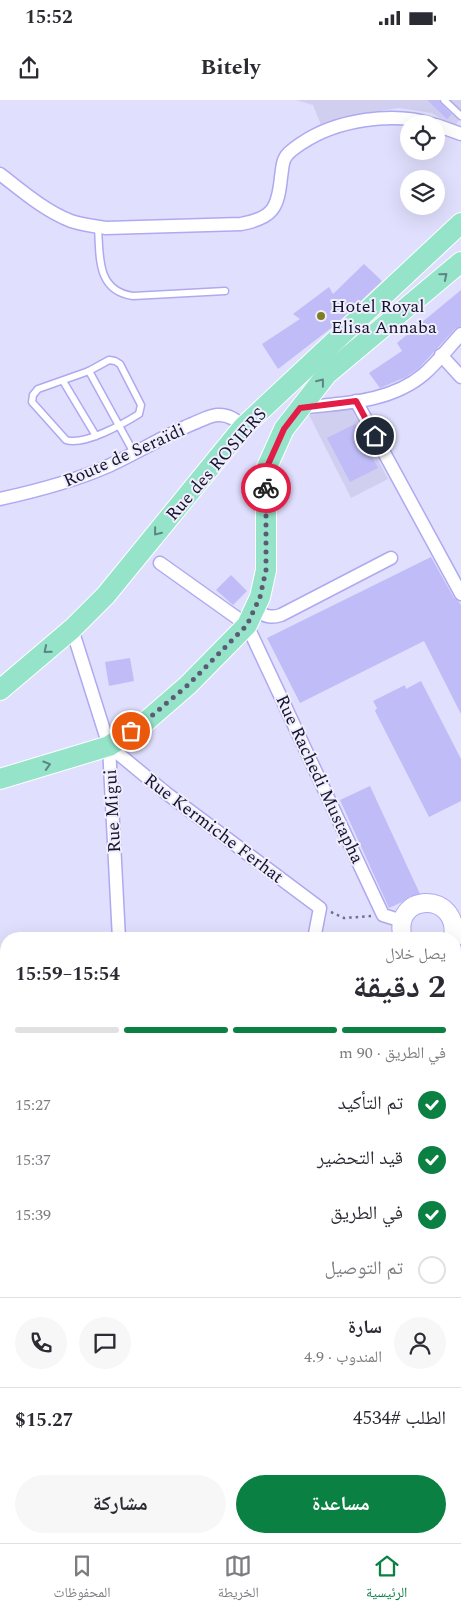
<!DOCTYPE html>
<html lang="ar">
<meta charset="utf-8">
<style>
:root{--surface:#fff;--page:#f7f7f7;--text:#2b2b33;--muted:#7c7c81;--line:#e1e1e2;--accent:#0b8043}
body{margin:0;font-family:Spectral,"Noto Naskh Arabic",serif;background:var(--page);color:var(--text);direction:rtl;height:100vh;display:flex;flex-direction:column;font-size:19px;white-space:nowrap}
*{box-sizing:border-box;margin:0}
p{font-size:16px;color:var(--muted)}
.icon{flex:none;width:28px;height:28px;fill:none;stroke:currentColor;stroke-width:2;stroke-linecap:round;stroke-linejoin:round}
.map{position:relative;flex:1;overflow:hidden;direction:ltr}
.side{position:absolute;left:0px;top:832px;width:461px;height:611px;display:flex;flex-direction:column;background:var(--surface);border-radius:20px 20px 0 0;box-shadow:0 5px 20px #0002;direction:rtl}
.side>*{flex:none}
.controls{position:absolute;left:400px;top:15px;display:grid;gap:10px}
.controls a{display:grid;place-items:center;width:45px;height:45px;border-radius:50%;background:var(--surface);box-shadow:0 5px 20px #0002;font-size:25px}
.pin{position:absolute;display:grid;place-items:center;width:42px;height:42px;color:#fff;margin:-21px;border:2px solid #fff;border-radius:50%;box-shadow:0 1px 5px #0007}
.courier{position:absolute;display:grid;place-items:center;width:50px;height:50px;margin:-25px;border:4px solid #e11d48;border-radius:50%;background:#fff;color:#222;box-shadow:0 1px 6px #0007}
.headline em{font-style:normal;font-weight:700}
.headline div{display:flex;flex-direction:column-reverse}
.headline{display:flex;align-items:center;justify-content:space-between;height:85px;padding:0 15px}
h1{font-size:32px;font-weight:700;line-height:38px}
.bar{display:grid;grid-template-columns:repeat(4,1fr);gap:8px 5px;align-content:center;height:60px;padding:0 15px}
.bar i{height:6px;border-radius:4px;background:var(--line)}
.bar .on{background:var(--accent)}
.bar p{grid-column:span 4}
.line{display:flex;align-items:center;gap:12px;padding:0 15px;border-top:1px solid var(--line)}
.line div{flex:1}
.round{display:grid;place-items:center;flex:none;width:52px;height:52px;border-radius:26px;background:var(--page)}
ol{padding:0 15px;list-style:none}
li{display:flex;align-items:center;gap:15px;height:55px}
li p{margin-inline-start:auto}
li .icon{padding:5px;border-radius:50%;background:var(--accent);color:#fff;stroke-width:4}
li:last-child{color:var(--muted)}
li i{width:28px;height:28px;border:2px solid var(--line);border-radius:50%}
.button{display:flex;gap:10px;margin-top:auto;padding:10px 15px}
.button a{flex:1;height:58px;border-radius:30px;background:var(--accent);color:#fff;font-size:20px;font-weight:700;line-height:58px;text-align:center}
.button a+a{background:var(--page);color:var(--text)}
.status{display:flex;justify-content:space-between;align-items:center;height:35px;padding:0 25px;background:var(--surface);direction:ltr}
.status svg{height:14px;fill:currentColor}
header{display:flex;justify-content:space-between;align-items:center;height:65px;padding:0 15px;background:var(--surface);font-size:22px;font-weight:700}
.menu{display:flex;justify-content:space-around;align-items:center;height:70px;border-top:1px solid var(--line);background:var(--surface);font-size:14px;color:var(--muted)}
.menu a{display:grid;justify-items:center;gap:2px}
.menu .on{color:var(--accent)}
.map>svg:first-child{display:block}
.built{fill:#d1cff0}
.building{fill:#c0bcf7}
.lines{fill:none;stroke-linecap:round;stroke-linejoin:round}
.lane-casing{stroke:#afa9f1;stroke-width:9}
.street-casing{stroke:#afa9f1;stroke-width:15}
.secondary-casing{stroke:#afa9f1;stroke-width:20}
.primary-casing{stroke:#fff;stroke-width:22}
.path{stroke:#726f8b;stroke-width:2.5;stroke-dasharray:2.5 4;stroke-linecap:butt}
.lane{stroke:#fff;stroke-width:6}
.street{stroke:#fff;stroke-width:12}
.secondary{stroke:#fff;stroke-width:18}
.primary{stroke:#95e4ca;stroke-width:20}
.oneway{stroke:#5c8683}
.done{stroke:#5d5a76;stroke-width:5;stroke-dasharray:0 9}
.route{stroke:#e11d48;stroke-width:6}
.poi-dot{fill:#807e25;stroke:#efeefd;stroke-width:2}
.labels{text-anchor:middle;stroke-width:4;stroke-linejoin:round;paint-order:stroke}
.poi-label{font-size:18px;fill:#16122d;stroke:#efeefd;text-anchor:start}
.street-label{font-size:18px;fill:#16122d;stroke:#efeefd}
</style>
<div class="status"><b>15:52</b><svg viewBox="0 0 49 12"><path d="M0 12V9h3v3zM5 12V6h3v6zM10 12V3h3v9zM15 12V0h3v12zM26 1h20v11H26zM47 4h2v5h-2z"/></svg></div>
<header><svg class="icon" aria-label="forward" viewBox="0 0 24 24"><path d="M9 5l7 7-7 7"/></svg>Bitely<svg class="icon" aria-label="share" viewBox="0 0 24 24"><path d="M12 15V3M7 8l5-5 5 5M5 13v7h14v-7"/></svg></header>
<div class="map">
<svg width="461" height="1443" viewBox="0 0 461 1443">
<rect width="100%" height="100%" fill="#e0dffd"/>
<g class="built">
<path d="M296,0H461V18L454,26L432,13L399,8L359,14L321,25L313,5Z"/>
<path d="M351,308L388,379L351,398L309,315Z"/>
<path d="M0,1200L6,1201V1376L0,1417Z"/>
</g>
<g class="building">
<path d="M427,0H439L441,4L452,14L447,19Z"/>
<path d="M364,164L382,181L335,225L278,269L262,244L300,219L293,214L329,187L333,194Z"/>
<path d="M461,190V226L455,229L419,268L406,277L380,288L369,273L402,251L397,243Z"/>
<path d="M355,324L378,368L350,382L327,338Z"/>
<path d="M431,457L454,498L459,502L461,505V614L424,541L300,603L267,538Z"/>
<path d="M231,475L247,491L233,505L216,490Z"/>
<path d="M130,558L134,581L109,586L105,562Z"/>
<path d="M421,581L461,659V701L429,717L375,611L377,608L373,601L405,585L406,589Z"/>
<path d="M370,686L420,794L409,797L402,802L389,808L340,700Z"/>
</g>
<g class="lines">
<g class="lane-casing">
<g id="lane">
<path d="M444,0L461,16"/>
<path d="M98,127C100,156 96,191 133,196L225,191"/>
<path d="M109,260L115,261L120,264L141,305L139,314C123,324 84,346 66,340L32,302L33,295L38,289L89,271Z"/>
<path d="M89,271L134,353"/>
<path d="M63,281L96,336"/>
</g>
</g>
<g class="street-casing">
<g id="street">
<path d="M436,25L461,34"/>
<path d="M0,74C22,91 45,111 71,121C82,125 95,126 106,128L241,124C273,118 278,108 281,77C282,72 282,63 285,58C288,52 296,47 302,43C336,20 393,11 432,24"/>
<path d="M441,255L461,277"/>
<path d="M356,301L461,494"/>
<path d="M300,308C342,303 390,303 424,274C438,262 449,247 461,234"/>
<path d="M0,399C36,391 72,382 106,367C135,354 162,337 192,324C200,321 208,316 217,315C228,314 236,319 243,327"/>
<path d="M160,463L247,525L383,815L402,821"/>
<path d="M254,510C264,515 269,519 281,515L391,458"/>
<path d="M72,529L109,646L119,839"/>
<path d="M109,646L166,693L320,808L314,839"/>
<path d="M0,948L6,1066"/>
<path d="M455,1065L461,1066"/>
<path d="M455,1259L461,1260"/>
<path d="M218,1438L221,1443"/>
<path d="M454,1438L457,1443"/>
<path d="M4,1443L6,1426"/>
<path d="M345,1443L356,1438"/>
</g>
</g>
<g class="secondary-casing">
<g id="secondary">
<path d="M403,839C390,792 461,790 453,839"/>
<path d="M0,867H6"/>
<path d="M455,868L461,875"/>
<path d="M0,1099L6,1100"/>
<path d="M455,1172L461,1173"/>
</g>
</g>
<g class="primary-casing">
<g id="primary">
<path d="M0,590L72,529L106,495L243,327L461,123"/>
<path d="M0,679L109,646L143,624L188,585L247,525L260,497L266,470V369L284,329L327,274L461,162"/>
</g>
</g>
<path class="path" d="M331,812L344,818L371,816"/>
<use href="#lane" class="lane"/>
<use href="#street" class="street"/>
<use href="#secondary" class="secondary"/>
<use href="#primary" class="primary"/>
</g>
<defs><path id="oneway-chevron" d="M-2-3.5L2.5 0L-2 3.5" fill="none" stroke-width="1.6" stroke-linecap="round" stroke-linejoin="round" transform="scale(1.25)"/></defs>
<g class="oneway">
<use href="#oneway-chevron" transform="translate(444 176) rotate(-40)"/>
<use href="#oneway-chevron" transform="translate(321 282) rotate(-52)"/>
<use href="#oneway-chevron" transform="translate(157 432) rotate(129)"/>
<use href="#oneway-chevron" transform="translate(47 550) rotate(140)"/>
<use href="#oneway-chevron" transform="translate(47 665) rotate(-17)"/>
</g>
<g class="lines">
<path class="done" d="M131,631L142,624L188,585L247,525L260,497L266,470V388"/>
<path class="route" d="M266,388V369L284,329L300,308L356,301L375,336"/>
</g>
<circle class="poi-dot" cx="321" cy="216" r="5"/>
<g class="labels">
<g class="poi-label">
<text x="331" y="212">Hotel Royal<tspan x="331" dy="21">Elisa Annaba</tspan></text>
</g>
<g class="street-label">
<text transform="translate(124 355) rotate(-24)" y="6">Route de Seraïdi</text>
<text transform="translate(216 364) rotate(-49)" y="6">Rue des ROSIERS</text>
<text transform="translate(320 679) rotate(65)" y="6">Rue Rachedi Mustapha</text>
<text transform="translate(112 711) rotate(-93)" y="6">Rue Migui</text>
<text transform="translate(214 728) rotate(37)" y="6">Rue Kermiche Ferhat</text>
</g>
</g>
</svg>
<div class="controls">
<a><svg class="icon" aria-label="locate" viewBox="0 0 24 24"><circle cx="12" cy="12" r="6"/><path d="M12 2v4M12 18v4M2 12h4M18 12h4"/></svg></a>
<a><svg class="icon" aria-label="layers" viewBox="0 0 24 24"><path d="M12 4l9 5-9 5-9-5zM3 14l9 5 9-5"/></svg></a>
</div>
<div class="pin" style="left:131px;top:631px;background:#ea580c"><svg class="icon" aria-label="bag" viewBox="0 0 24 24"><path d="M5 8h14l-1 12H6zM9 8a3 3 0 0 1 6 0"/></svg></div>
<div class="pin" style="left:375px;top:336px;background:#1f2937"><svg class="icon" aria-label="home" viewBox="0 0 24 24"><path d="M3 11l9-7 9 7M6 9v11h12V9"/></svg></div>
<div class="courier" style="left:266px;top:388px"><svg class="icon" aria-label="bike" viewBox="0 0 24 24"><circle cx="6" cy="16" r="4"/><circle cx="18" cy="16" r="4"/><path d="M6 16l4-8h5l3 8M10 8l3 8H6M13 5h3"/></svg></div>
<section class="side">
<div class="headline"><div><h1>2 دقيقة</h1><p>يصل خلال</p></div><em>15:54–15:59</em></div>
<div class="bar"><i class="on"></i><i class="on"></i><i class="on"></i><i></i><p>في الطريق · 90 m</p></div>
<ol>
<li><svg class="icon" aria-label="check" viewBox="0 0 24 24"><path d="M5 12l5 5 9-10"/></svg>تم التأكيد<p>15:27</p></li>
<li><svg class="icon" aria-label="check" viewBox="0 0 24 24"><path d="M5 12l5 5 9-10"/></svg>قيد التحضير<p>15:37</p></li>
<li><svg class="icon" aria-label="check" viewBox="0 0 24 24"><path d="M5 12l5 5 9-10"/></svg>في الطريق<p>15:39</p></li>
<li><i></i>تم التوصيل</li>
</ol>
<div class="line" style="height:90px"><a class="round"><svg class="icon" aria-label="person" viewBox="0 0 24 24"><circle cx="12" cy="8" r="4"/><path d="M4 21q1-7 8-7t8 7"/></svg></a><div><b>سارة</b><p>المندوب · 4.9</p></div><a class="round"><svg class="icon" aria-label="chat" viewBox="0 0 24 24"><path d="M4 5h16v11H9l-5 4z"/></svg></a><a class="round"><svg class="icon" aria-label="phone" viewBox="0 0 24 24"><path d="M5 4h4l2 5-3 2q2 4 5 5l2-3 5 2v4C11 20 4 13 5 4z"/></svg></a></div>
<div class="line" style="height:65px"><div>الطلب #4534</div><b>$15.27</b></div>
<div class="button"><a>مساعدة</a><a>مشاركة</a></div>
</section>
</div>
<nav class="menu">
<a class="on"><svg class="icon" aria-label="home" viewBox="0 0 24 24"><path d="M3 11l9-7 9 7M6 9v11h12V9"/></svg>الرئيسية</a>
<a><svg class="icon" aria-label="map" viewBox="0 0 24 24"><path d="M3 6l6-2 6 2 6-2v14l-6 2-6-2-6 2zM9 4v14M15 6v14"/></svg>الخريطة</a>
<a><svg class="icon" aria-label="saved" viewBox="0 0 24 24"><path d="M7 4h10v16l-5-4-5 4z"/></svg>المحفوظات</a>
</nav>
